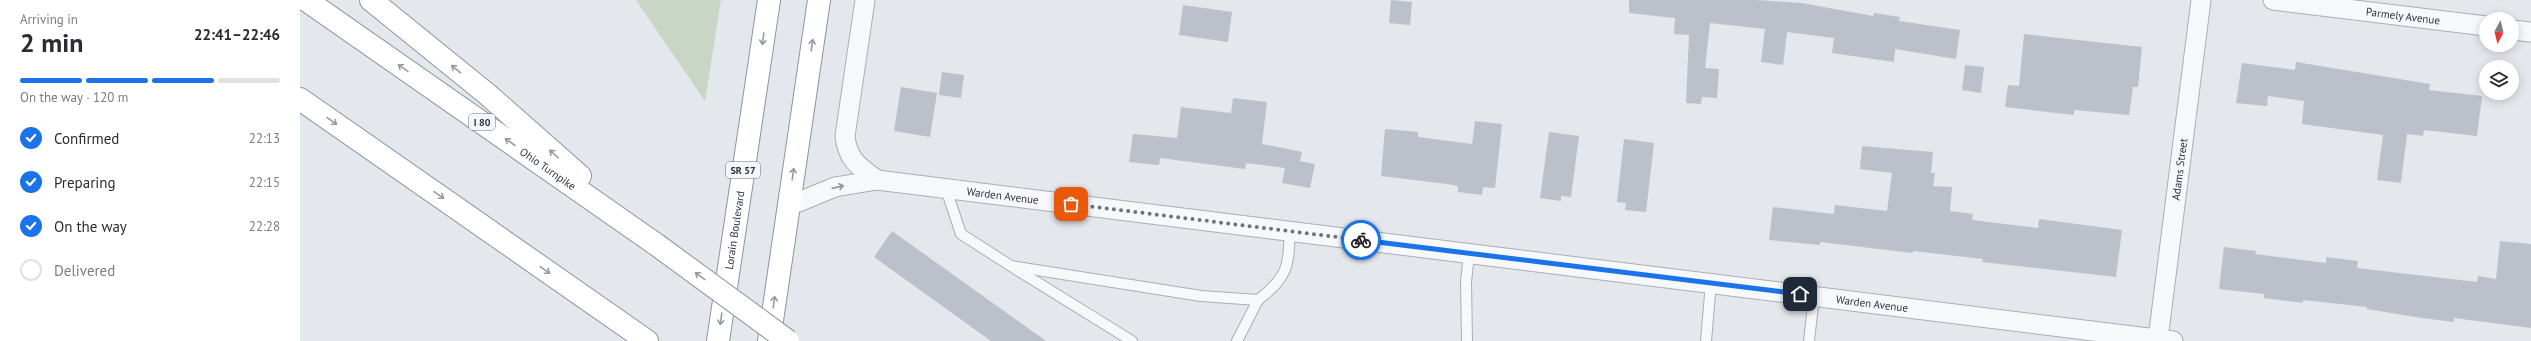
<!DOCTYPE html>
<meta charset="utf-8">
<style>
:root{--surface:#fff;--page:#f7f7f7;--text:#2b2b33;--muted:#7c7c81;--line:#e1e1e2;--accent:#1a73e8}
body{margin:0;font-family:"PT Sans",sans-serif;background:var(--page);color:var(--text);height:100vh;display:flex;flex-direction:column;font-size:15px;white-space:nowrap}
*{box-sizing:border-box;margin:0}
p{font-size:13px;color:var(--muted)}
.icon{flex:none;width:22px;height:22px;fill:none;stroke:currentColor;stroke-width:2;stroke-linecap:round;stroke-linejoin:round}
.map{position:relative;flex:1;overflow:hidden}
.side{display:flex;flex-direction:column;background:var(--surface);width:300px}
.side>*{flex:none}
.needle{width:26px;rotate:187deg}
.tools{position:absolute;left:2179px;top:12px;display:grid;gap:8px}
.tools a{display:grid;place-items:center;width:40px;height:40px;border-radius:50%;background:var(--surface);box-shadow:0 2px 10px #0003;font-size:20px}
.pin{position:absolute;display:grid;place-items:center;width:34px;height:34px;color:#fff;margin:-17px;border-radius:8px;box-shadow:0 2px 6px #0006}
.courier{position:absolute;display:grid;place-items:center;width:40px;height:40px;margin:-20px;border:3px solid #1a73e8;border-radius:50%;background:#fff;color:#222;box-shadow:0 1px 5px #0007}
.head em{font-style:normal;font-weight:600}
.head div{display:flex;flex-direction:column-reverse}
.head{display:flex;align-items:center;justify-content:space-between;height:68px;padding:0 20px}
h1{font-size:26px;font-weight:600;line-height:30px}
.bar{display:grid;grid-template-columns:repeat(4,1fr);gap:6px 4px;align-content:center;height:48px;padding:0 20px}
.bar i{height:5px;border-radius:3px;background:var(--line)}
.bar .current{background:var(--accent)}
.bar p{grid-column:span 4}
ol{padding:0 20px;list-style:none}
li{display:flex;align-items:center;gap:12px;height:44px}
li p{margin-inline-start:auto}
li .icon{padding:4px;border-radius:50%;background:var(--accent);color:#fff;stroke-width:4}
li:last-child{color:var(--muted)}
li i{width:22px;height:22px;border:2px solid var(--line);border-radius:50%}
main{display:flex;flex:1;min-height:0}
.map>svg:first-child{display:block}
.green{fill:#c9d6c5}
.building{fill:#bbc0ca}
.lines{fill:none;stroke-linecap:round;stroke-linejoin:round}
.service-casing{stroke:#a9aeb7;stroke-width:12}
.minor-casing{stroke:#a9aeb7;stroke-width:21}
.trunk-casing{stroke:#8b94a3;stroke-width:24}
.motorway-casing{stroke:#8b94a3;stroke-width:24}
.service{stroke:#f7f8fa;stroke-width:10}
.minor{stroke:#f7f8fa;stroke-width:19}
.trunk{stroke:#fff;stroke-width:22}
.motorway{stroke:#fff;stroke-width:22}
.motorway-bridge-casing{stroke:#8b94a3;stroke-width:24;stroke-linecap:butt}
.motorway-bridge{stroke:#fff;stroke-width:22}
.oneway{stroke:#959aa2}
.oneway2{stroke:#9196a0}
.done{stroke:#6c737f;stroke-width:4;stroke-dasharray:0 7.2}
.route{stroke:#1a73e8;stroke-width:5}
.labels{text-anchor:middle;stroke-width:3;stroke-linejoin:round;paint-order:stroke}
.shield{fill:#f4f6f9;stroke:#676e7b;stroke-width:1}
.shield-label{font-size:10px;font-weight:bold;fill:#2b3445}
.street-label{font-size:11px;fill:#2b3445;stroke:#f4f6f9}
</style>
<main>
<section class="side">
<div class="head"><div><h1>2 min</h1><p>Arriving in</p></div><em>22:41–22:46</em></div>
<div class="bar"><i class="current"></i><i class="current"></i><i class="current"></i><i></i><p>On the way · 120 m</p></div>
<ol>
<li><svg class="icon" aria-label="check" viewBox="0 0 24 24"><path d="M5 12l5 5 9-10"/></svg>Confirmed<p>22:13</p></li>
<li><svg class="icon" aria-label="check" viewBox="0 0 24 24"><path d="M5 12l5 5 9-10"/></svg>Preparing<p>22:15</p></li>
<li><svg class="icon" aria-label="check" viewBox="0 0 24 24"><path d="M5 12l5 5 9-10"/></svg>On the way<p>22:28</p></li>
<li><i></i>Delivered</li>
</ol>
</section>
<div class="map">
<svg width="2231" height="341" viewBox="0 0 2231 341">
<rect width="100%" height="100%" fill="#e4e7ec"/>
<path class="green" d="M336,0H421L405,101Z"/>
<g class="building">
<path d="M1091,0L1112,2L1110,25L1089,23Z"/>
<path d="M1329,0H1456L1502,3L1573,16L1574,13L1600,17L1599,21L1660,30L1656,59L1595,49L1594,62L1532,53L1534,38L1487,32L1483,65L1461,62L1465,29L1410,23L1405,68L1419,69L1417,98L1402,97L1401,104L1386,103L1389,35L1374,34L1375,18L1329,13Z"/>
<path d="M883,5L932,12L928,42L879,35Z"/>
<path d="M1724,34L1842,47L1838,87H1833L1829,115L1774,110V115L1705,107L1708,85L1719,86Z"/>
<path d="M1996,62L2130,84L2129,90L2182,96L2177,136L2124,130L2123,136L2107,134L2101,183L2077,180L2083,135L2002,124L2004,101L1968,96L1967,106L1936,103L1942,63L1995,70Z"/>
<path d="M1665,65L1684,67L1681,93L1662,90Z"/>
<path d="M642,72L664,75L661,98L639,95Z"/>
<path d="M601,87L637,93L630,137L594,131Z"/>
<path d="M933,98L967,102L962,144L1002,152L1000,161L1015,164L1010,188L982,183L985,168L946,163L945,169L860,158L859,165L829,162L833,134L877,138L881,107L931,113Z"/>
<path d="M1175,121L1202,124L1195,188L1183,187L1182,195L1158,192V186L1147,184L1081,176L1085,129L1118,132V137L1172,144Z"/>
<path d="M1249,132L1279,136L1271,197L1261,196V201L1240,198Z"/>
<path d="M1324,139L1354,143L1346,212L1325,210L1326,203L1317,202Z"/>
<path d="M1562,146L1633,152L1631,173H1635L1633,186L1652,187L1650,211L1673,214L1672,220L1738,228L1739,219L1822,230L1816,277L1682,262L1683,259L1613,251V253L1520,242V245L1469,240L1473,207L1534,214L1535,205L1587,211L1592,173L1560,169Z"/>
<path d="M592,231L746,341H691L574,257Z"/>
<path d="M2200,241L2231,244V328L2154,318V322L2122,318L2067,309V307L2003,300V303L1964,298V294L1919,289L1924,247L1956,251L1955,254L2026,263V257L2058,261L2057,268L2177,282L2178,276L2196,279Z"/>
</g>
<g class="lines">
<g class="service-casing">
<g id="service">
<path d="M646,189L661,234L711,266L901,296L958,300C988,276 988,269 990,231"/>
<path d="M714,268L832,341"/>
<path d="M937,341L958,300"/>
<path d="M1167,341L1166,282L1169,254"/>
<path d="M1406,341L1411,283"/>
<path d="M1509,341L1514,296"/>
</g>
</g>
<g class="minor-casing">
<g id="minor">
<path d="M565,0L545,136C547,159 559,167 577,180"/>
<path id="s1" d="M1973,0L2186,26"/>
<path d="M2212,30L2231,32"/>
<path id="s2" d="M489,206L535,187L577,180L1873,341"/>
<path id="s3" d="M1858,339L1901,0"/>
</g>
</g>
<g class="trunk-casing">
<g id="trunk">
<path id="s4" d="M418,341L469,0"/>
<path d="M469,341L519,0"/>
</g>
</g>
<g class="motorway-casing">
<g id="motorway">
<path id="s5" d="M6,0L357,245"/>
<path d="M71,0L187,94L280,176"/>
<path d="M0,99L347,341"/>
</g>
</g>
<use href="#service" class="service"/>
<use href="#minor" class="minor"/>
<use href="#trunk" class="trunk"/>
<use href="#motorway" class="motorway"/>
<g class="motorway-bridge-casing">
<path id="motorway-bridge" d="M357,245L488,341"/>
</g>
<use href="#motorway-bridge" class="motorway-bridge"/>
</g>
<defs><path id="oneway-shaft" d="M-6 0H5M1.5-3L5.5 0L1.5 3" fill="none" stroke-width="1.6" stroke-linecap="round" stroke-linejoin="round"/></defs>
<g class="oneway">
<use href="#oneway-shaft" transform="translate(463 39) rotate(98)"/>
<use href="#oneway-shaft" transform="translate(512 45) rotate(-82)"/>
<use href="#oneway-shaft" transform="translate(103 68) rotate(-145)"/>
<use href="#oneway-shaft" transform="translate(156 69) rotate(-141)"/>
<use href="#oneway-shaft" transform="translate(32 121) rotate(35)"/>
<use href="#oneway-shaft" transform="translate(210 142) rotate(-145)"/>
<use href="#oneway-shaft" transform="translate(254 154) rotate(-138)"/>
<use href="#oneway-shaft" transform="translate(493 174) rotate(-82)"/>
<use href="#oneway-shaft" transform="translate(139 195) rotate(35)"/>
<use href="#oneway-shaft" transform="translate(245 270) rotate(35)"/>
<use href="#oneway-shaft" transform="translate(400 276) rotate(-144)"/>
<use href="#oneway-shaft" transform="translate(474 302) rotate(-82)"/>
<use href="#oneway-shaft" transform="translate(421 319) rotate(98)"/>
</g>
<use class="oneway2" href="#oneway-shaft" transform="translate(538 187) rotate(-13)"/>
<g class="lines">
<path class="done" d="M771,204L1061,240"/>
<path class="route" d="M1061,240L1500,294"/>
</g>
<g class="labels">
<g class="shield">
<rect x="169" y="114" width="26" height="16" rx="3"/>
<rect x="426" y="162" width="34" height="16" rx="3"/>
</g>
<g class="shield-label">
<text x="182" y="126">I 80</text>
<text x="443" y="174">SR 57</text>
</g>
<g class="street-label">
<text dy="4" stroke="none"><textPath href="#s1" startOffset="131">Parmely Avenue</textPath></text>
<text dy="4" stroke="none"><textPath href="#s5" startOffset="295">Ohio Turnpike</textPath></text>
<text dy="4" stroke="none"><textPath href="#s3" startOffset="171">Adams Street</textPath></text>
<text dy="4" stroke="none"><textPath href="#s2" startOffset="219">Warden Avenue</textPath></text>
<text dy="4" stroke="none"><textPath href="#s4" startOffset="112">Lorain Boulevard</textPath></text>
<text dy="4" stroke="none"><textPath href="#s2" startOffset="1095">Warden Avenue</textPath></text>
</g>
</g>
</svg>
<div class="tools">
<a><svg class="needle" viewBox="-14 -14 28 28"><path d="M0-13l5 13h-10z" fill="#e53935"/><path d="M0 13l5-13h-10z" fill="#7c7c81"/></svg></a>
<a><svg class="icon" aria-label="layers" viewBox="0 0 24 24"><path d="M12 4l9 5-9 5-9-5zM3 14l9 5 9-5"/></svg></a>
</div>
<div class="pin" style="left:771px;top:204px;background:#ea580c"><svg class="icon" aria-label="bag" viewBox="0 0 24 24"><path d="M5 8h14l-1 12H6zM9 8a3 3 0 0 1 6 0"/></svg></div>
<div class="pin" style="left:1500px;top:294px;background:#1f2937"><svg class="icon" aria-label="home" viewBox="0 0 24 24"><path d="M3 11l9-7 9 7M6 9v11h12V9"/></svg></div>
<div class="courier" style="left:1061px;top:240px"><svg class="icon" aria-label="bike" viewBox="0 0 24 24"><circle cx="6" cy="16" r="4"/><circle cx="18" cy="16" r="4"/><path d="M6 16l4-8h5l3 8M10 8l3 8H6M13 5h3"/></svg></div>
</div>
</main>
